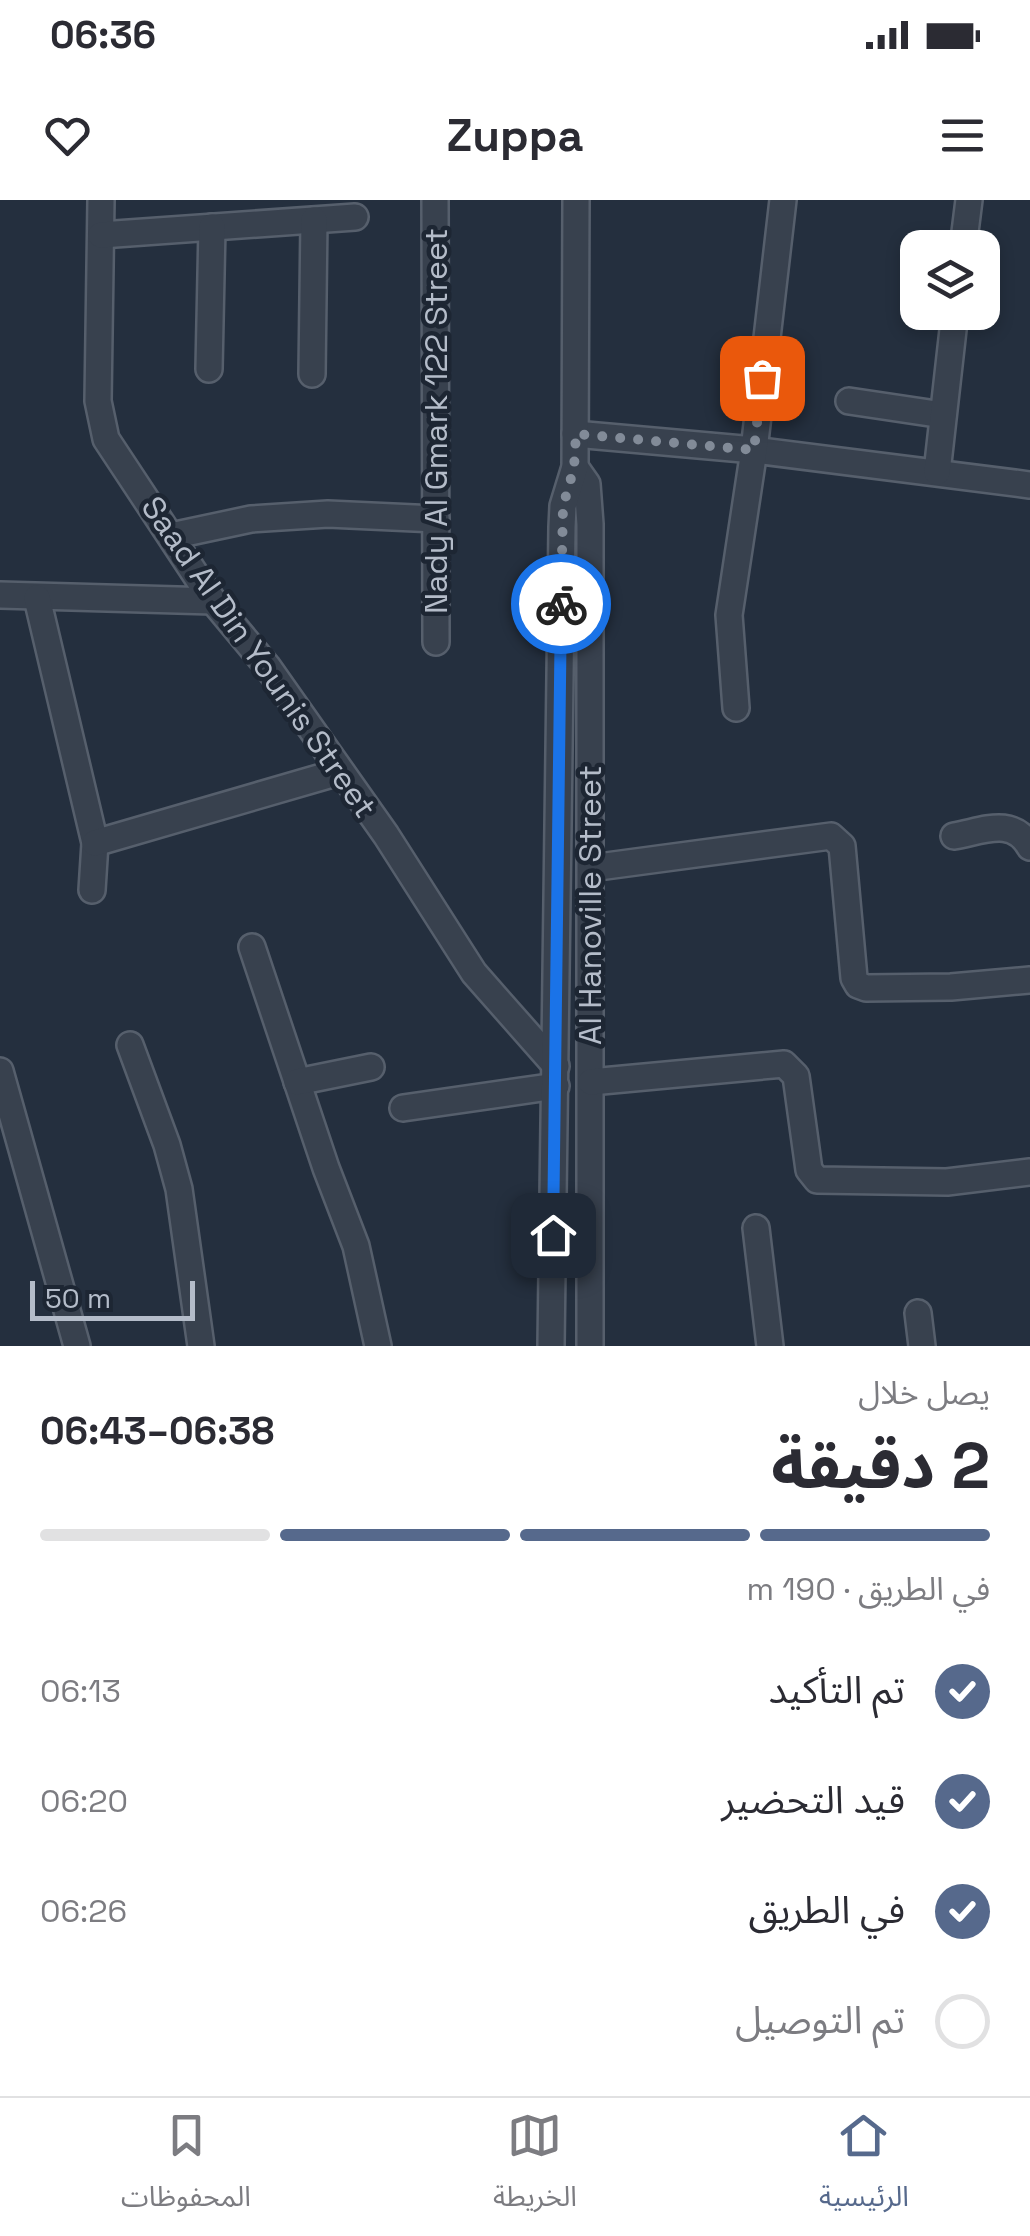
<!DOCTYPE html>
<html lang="ar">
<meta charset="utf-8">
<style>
:root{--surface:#fff;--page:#f2f2f3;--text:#2b2b33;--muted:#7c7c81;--line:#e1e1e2;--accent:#56698c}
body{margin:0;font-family:"Space Grotesk","Noto Sans Arabic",sans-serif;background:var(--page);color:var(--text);direction:rtl;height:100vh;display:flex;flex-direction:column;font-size:38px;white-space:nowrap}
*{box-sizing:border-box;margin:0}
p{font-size:32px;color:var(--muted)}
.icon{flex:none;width:55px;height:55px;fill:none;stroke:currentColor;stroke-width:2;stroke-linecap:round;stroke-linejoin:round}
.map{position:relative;height:1146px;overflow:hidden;direction:ltr}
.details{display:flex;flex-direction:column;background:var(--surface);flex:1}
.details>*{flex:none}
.controls{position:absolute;left:900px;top:30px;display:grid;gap:20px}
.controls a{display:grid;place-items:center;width:100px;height:100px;border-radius:20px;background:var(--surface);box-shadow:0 5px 15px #0003;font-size:50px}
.scale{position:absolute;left:30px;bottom:25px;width:165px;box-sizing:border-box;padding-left:10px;border:5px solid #b4bcc9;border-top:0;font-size:28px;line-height:35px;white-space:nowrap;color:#b4bcc9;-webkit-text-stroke:8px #1d2633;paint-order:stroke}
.pin{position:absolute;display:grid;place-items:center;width:85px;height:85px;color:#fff;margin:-42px;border-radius:20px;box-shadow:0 5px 15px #0006}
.courier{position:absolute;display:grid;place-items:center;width:100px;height:100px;margin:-50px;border:8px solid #1a73e8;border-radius:50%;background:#fff;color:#222;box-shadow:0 2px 12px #0007}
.head em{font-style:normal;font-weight:700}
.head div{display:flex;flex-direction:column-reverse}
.head{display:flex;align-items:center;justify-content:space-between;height:170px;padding:0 40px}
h1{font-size:65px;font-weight:700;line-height:75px}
.bar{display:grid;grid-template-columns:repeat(4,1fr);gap:15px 10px;align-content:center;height:120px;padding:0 40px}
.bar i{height:12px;border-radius:8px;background:var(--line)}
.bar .active{background:var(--accent)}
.bar p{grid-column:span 4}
ol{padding:0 40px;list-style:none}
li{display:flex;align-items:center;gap:30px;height:110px}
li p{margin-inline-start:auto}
li .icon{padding:10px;border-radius:50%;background:var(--accent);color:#fff;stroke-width:4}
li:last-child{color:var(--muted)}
li i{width:55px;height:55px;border:5px solid var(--line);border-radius:50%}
.status{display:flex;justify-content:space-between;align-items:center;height:70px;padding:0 50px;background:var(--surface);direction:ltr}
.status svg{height:28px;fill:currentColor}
header{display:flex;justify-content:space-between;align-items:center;height:130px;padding:0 40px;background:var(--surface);font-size:45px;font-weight:700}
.menu{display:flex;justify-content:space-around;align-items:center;height:140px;border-top:2px solid var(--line);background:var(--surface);font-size:28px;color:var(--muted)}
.menu a{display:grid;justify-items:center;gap:5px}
.menu .active{color:var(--accent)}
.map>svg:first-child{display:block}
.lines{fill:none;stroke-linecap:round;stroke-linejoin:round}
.minor-casing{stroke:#565f6c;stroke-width:30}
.minor{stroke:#38414e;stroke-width:25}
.done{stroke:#828b98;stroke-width:10;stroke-dasharray:0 18}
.route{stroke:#1a73e8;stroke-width:12}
.labels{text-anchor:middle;stroke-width:9;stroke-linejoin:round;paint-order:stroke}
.street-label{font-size:32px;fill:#b4bcc9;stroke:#1d2633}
</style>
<div class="status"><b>06:36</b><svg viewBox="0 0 49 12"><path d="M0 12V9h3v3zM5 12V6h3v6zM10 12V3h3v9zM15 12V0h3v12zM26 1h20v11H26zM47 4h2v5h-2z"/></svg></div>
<header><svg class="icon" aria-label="menu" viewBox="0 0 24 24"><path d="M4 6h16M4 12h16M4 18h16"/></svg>Zuppa<svg class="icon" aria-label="heart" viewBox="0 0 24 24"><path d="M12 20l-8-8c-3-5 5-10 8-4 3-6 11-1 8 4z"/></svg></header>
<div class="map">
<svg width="1030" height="1146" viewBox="0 0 1030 1146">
<rect width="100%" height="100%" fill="#242f3e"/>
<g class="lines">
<g class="minor-casing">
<g id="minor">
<path d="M101,0L98,201L106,239L213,401L267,466L386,635L474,773L556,866"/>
<path d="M435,0L436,442"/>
<path d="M101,35L355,17"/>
<path d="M963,48L969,0"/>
<path d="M209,169L212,27"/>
<path d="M312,174L314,20"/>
<path d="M849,201L943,215"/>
<path d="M575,234L754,250L1030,285"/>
<path d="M575,267L587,284L590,324V1146"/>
<path d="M937,272L955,112"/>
<path d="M171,336L251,319L328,314L436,319"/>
<path d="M0,395L213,401"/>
<path d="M37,398L95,643L92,690"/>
<path d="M736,508L729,415L754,250L783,0"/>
<path d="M954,636C983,631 1013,616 1030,647"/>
<path d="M95,643L339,572"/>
<path d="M591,668L831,636L842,646L854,778L858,785L866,788L951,787L1030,780"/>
<path d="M252,747L326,968L356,1046L378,1146"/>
<path d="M130,845L167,945L179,989L201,1146"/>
<path d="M0,871L77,1146"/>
<path d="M297,882L371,867"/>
<path d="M591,882L784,864L796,876L809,970L817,980L947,982L1030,972"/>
<path d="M403,908L556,886"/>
<path d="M756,1028L770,1146"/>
<path d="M918,1113L922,1146"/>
<path d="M551,1146L562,327L563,306L575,267L576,0"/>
</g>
</g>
<use href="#minor" class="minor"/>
</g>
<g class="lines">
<path class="done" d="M561,404L563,306L574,268L576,234L754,250L762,178"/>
<path class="route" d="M553,1035L561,404"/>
</g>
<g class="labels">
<g class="street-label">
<text transform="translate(436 221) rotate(-90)" y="11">Nady Al Gmark 122 Street</text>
<text transform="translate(259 457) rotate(55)" y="11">Saad Al Din Younis Street</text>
<text transform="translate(590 705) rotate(-90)" y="11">Al Hanoville Street</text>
</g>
</g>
</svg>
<div class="controls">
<a><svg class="icon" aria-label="layers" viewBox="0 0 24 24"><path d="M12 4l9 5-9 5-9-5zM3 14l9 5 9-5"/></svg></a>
</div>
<div class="scale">50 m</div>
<div class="pin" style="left:762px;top:178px;background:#ea580c"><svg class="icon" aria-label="bag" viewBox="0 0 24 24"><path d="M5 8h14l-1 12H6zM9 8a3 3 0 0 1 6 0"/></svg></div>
<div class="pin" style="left:553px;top:1035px;background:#1f2937"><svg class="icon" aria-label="home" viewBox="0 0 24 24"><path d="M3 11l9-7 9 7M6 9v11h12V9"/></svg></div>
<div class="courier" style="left:561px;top:404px"><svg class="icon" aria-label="bike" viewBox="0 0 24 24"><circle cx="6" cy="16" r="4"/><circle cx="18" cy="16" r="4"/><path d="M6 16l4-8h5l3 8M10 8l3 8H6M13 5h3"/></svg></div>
</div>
<section class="details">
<div class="head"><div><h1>2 دقيقة</h1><p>يصل خلال</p></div><em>06:38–06:43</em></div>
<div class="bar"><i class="active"></i><i class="active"></i><i class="active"></i><i></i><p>في الطريق · 190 m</p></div>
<ol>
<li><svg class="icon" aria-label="check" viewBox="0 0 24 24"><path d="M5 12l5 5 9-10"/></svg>تم التأكيد<p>06:13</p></li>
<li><svg class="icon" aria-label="check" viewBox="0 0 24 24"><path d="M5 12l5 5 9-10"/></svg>قيد التحضير<p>06:20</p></li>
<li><svg class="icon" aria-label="check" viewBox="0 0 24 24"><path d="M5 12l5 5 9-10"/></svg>في الطريق<p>06:26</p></li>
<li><i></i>تم التوصيل</li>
</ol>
</section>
<nav class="menu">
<a class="active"><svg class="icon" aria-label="home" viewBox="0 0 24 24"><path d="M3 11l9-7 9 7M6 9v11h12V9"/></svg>الرئيسية</a>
<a><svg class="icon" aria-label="map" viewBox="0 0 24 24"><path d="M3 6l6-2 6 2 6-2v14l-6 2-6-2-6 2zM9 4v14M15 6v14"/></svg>الخريطة</a>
<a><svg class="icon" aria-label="saved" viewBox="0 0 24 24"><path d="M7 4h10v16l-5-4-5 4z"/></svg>المحفوظات</a>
</nav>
